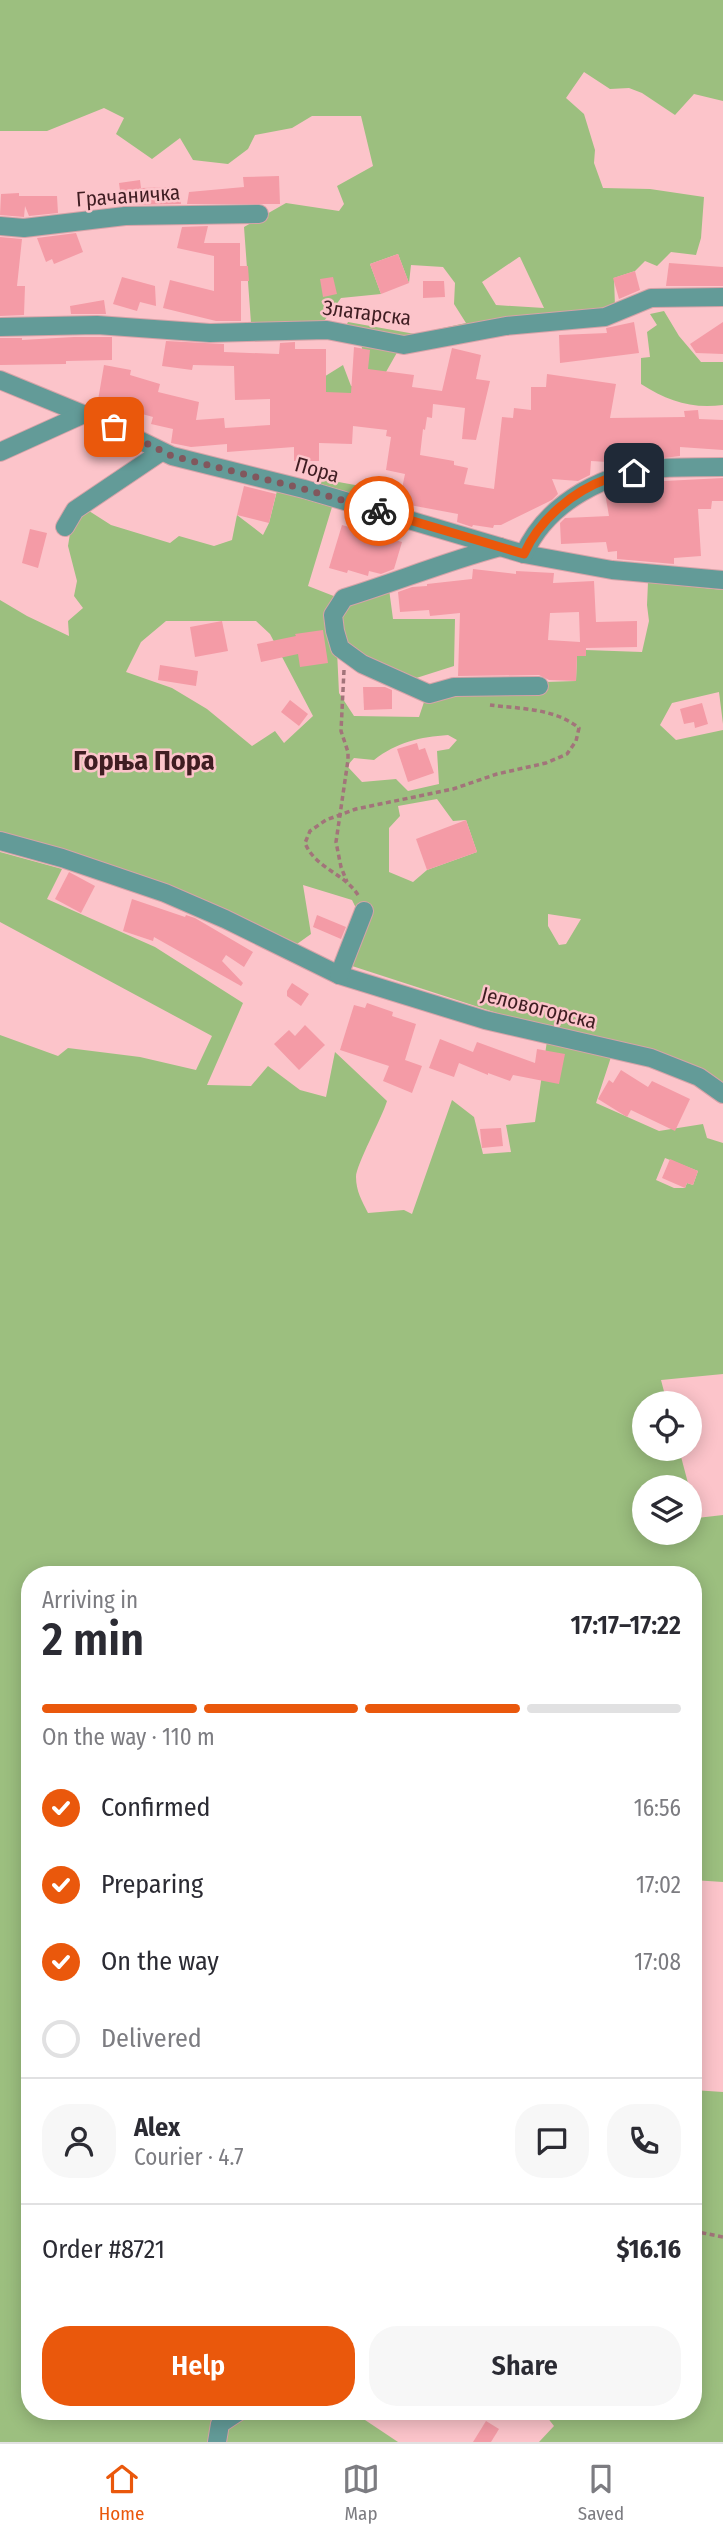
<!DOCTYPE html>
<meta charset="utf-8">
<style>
:root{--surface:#fff;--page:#f7f7f7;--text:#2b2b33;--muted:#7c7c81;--line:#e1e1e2;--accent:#ea580c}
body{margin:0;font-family:"Fira Sans Condensed",sans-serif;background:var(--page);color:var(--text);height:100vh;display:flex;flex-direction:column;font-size:26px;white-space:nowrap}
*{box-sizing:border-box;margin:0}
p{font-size:23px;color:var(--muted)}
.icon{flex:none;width:38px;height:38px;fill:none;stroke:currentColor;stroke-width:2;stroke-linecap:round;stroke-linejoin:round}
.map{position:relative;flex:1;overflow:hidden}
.panel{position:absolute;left:21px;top:1566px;width:681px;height:854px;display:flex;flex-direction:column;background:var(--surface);border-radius:28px;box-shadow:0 4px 18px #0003}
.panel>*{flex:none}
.controls{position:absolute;left:632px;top:1391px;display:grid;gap:14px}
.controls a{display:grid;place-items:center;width:70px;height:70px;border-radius:50%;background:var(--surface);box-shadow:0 4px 18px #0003;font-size:35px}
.pin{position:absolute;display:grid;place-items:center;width:60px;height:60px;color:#fff;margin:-30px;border-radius:14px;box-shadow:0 4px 10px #0006}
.courier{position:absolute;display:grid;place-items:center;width:70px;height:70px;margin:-35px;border:5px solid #ea580c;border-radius:50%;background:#fff;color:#222;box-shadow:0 2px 9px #0007}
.headline em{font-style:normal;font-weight:600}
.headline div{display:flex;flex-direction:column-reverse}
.headline{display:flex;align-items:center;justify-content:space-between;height:119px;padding:0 21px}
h1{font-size:46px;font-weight:600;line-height:52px}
.bar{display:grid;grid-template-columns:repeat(4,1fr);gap:10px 7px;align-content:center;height:84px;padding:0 21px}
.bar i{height:9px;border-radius:5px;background:var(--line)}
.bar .current{background:var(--accent)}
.bar p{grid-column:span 4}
.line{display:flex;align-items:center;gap:18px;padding:0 21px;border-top:2px solid var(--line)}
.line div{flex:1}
.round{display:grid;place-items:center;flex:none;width:74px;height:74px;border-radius:28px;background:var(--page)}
ol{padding:0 21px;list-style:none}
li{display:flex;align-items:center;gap:21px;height:77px}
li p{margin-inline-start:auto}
li .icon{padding:7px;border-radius:50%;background:var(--accent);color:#fff;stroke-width:4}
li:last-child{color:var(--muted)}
li i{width:38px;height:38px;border:4px solid var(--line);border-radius:50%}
.action{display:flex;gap:14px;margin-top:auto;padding:14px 21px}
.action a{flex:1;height:80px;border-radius:28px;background:var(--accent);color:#fff;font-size:28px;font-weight:600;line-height:80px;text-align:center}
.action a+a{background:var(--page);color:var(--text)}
.tabs{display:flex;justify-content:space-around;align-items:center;height:98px;border-top:2px solid var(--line);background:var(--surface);font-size:19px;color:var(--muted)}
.tabs a{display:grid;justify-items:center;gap:4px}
.tabs .current{color:var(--accent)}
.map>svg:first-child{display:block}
.green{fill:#9cbf7f;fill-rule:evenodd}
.building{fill:#f49ba6;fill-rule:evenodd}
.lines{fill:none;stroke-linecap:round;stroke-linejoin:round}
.minor-casing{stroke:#d6a3a8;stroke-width:20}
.path{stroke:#a2747a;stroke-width:3.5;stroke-dasharray:5 3.5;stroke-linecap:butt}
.minor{stroke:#639b98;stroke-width:18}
.done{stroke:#81575d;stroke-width:7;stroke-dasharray:0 12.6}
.route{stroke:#ea580c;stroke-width:9}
.labels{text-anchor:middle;stroke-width:5;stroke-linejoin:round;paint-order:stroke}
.street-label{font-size:21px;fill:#3f1d22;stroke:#fcc4ca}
.district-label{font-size:28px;font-weight:bold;fill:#3f1d22;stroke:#fcc4ca}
</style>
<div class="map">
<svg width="723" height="2442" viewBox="0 0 723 2442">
<rect width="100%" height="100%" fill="#fcc4ca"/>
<g class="green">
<path d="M0,0H723V101L694,94L675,115L642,93L629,88L610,89L584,72L566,98L584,114L595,150L594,163L603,188L650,189L704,197L701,238L696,255L671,252L657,266L645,261L635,271L614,278L615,307L399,349L382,379L378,396L327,395L319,380L343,365L351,386L369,385L361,343L338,341L348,322L415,334L466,323L454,304L455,283L443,267L411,265L409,283L398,254L370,264L381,294L341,298L322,324L251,323L244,227L286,203L339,211L344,204L337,186L373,166L361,116H312L292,128L255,135L248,149L228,164L193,160L180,138L152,159L116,134L124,118L104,108L47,131H0ZM519,257H520L544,308L496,305L482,282Z"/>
<path d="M664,311L679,336L701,362H723V405C691,409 668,401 641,384V358L650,357L647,332L657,325L650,314Z"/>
<path d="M322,479L377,489L375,501L321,484Z"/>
<path d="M277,491L332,507L308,586L349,602L389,589L393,619H455L454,666L410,680L337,651L339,693L354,716L419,717L426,696L545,694V682L576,681L577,656H586V650L642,652L649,621L647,605L648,582L723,590V724L719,692L672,703L660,725L676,740L723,730V1096L574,1032L500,1014L349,965L358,912L352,900L303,885L311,934L297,944L225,910L0,836V600L27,616L69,636L68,621L83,608L74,596L77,581L68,546L75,502L111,525L170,543L179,536L214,546L232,540L237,515L263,535L269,523ZM166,621H256L270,634L313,716L284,743L275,731L252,746L207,709L172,688L126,672L141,642ZM448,735L457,740L449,749L437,751L439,784L408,791L396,779L362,782L347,766L354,758L374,760C397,742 420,737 448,735ZM437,799L453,821L466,820L477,852L427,870L413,882L389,872V828L400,816L398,806ZM548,914L581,919L566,944L559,945L548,926Z"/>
<path d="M0,852L62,869L47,899L155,947L243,1003L207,1085L251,1086L268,1066L300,1090L326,1097L335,1052L387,1101C382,1118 356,1165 356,1177C356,1191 362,1201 368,1213L404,1210L412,1214L452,1100L474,1117L483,1154L511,1152L506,1125L535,1122L547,1041L612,1054L596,1103L659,1131L703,1124L707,1138L723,1143V1374L661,1380L667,1403L644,1404V1449H679L689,1487L644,1488V1533H690V1489L697,1518L723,1515V1882L693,1880V1575H30V2412H353L398,2442H0V1035L58,1056L68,1048L140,1057L196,1070L212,1036L0,922ZM665,1158L698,1171L693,1185L687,1183L685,1188H674L656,1180Z"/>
<path d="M693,2090L723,2092V2442H539L554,2426L543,2412H554L559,2420L567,2412H693Z"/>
</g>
<g class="building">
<path d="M279,176L280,204H187L189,192L244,187L243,177Z"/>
<path d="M140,180L141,188L179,187L181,204L122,205L119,183Z"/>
<path d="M19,193V196H57L58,213L29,216L25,206L24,217L0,215L1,194Z"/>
<path d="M208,226L204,243H240V266H248L249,281H241V321H216L163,308L170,280L214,291V256L177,248L182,227Z"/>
<path d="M76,233L83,252L54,264L52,259L46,262L37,238Z"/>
<path d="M0,237L22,239L17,286H25L24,315L0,316Z"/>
<path d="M398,254L409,283L381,294L370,264Z"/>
<path d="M669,263L723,267V286H666Z"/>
<path d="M635,271L640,290L619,299L613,278Z"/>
<path d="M122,277L155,286L156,306L140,302L137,311L113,304Z"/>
<path d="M333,277L337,294L323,297L320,279Z"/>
<path d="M423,281H444L445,297L423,298Z"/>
<path d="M104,300L106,314H71L70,306Z"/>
<path d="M634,322L639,353L560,363L559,335L607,333L606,328Z"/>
<path d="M723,322V354L696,353L690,344Z"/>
<path d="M74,337H112V360L66,361V364L0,365V338H22V340Z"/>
<path d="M166,341L224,344V352L279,354L280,343L295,342V349H326V392L351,393L354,347L370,350L368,369L414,375L412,387L442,391L452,348L481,355L476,379L490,381L476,440L462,439L465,408L433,404L432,418L427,417L425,430L423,429L420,455L454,461V465L468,468L464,484L494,489L502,417L513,418L514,408L531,410V387H546L547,374L616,384L610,418L685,417L684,411L698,410L699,419L723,420V450L680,447V456L624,463L591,461L590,475L578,481L552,479L558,494L552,500L501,525H494L493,528L473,525L472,527L457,522L458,514L399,503L405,474L386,470L391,437L386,436L387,430L353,426L352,444L319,443V461H294V447L227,452V444L191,447L171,443L173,429L151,424L153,417L110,405V408L97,406L104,365L131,370L130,375L160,384L158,392L199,402L196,420L224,418L225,428L270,425V399L235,400L234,366L193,365L192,370L162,366Z"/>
<path d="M723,478V501H712L711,509H698L701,556L674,558V564L617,559V551L608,552L606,542L561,544L560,523L565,518L609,516L605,493L645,482Z"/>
<path d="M244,486L276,494L269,523L237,515Z"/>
<path d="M342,525L402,542L394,569L381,574L369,571L368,576L348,570L347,573L329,568Z"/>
<path d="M30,529L47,533L38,568L22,563Z"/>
<path d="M473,569L516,574V571L554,573L553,583L594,581L596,622L637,621V647L586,648V656H577L576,681L549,680L539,675L458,676L460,613L430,616L429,610L400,612L398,592L412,587L427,586V584L472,579ZM579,612L580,642L548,640L550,613Z"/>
<path d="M222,621L228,651L195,657L190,627Z"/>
<path d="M323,630L328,663L300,667L298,654L261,662L257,644L296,636L295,634Z"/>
<path d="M160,665L198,671L196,686L158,680Z"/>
<path d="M363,687H385L392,690V709L364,710Z"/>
<path d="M290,700L308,714L299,726L281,712Z"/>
<path d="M702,703L708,724L695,728L694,722L684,724L680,709Z"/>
<path d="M417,743L419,750L425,748L434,773L408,782L397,749Z"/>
<path d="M466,820L477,852L427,870L416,839Z"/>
<path d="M69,872L95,886L81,913L55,899Z"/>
<path d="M132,899L185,917L186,915L195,918L253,952L244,967L226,955L222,961L243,983L241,986L154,937L153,941L123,931Z"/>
<path d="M317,915L346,927L341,939L313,927Z"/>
<path d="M292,983L309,994L301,1006L287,996V991Z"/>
<path d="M367,1003L393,1012L392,1016L416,1024L405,1060L422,1066L412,1093L383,1081L389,1066L340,1050L354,1005L365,1008Z"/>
<path d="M305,1025L325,1045L299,1070L274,1044L289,1030L295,1036Z"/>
<path d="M440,1039L473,1052L477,1042L535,1063L537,1049L565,1054L559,1084L513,1075L510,1081L488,1073V1075L459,1063L454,1077L429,1068Z"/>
<path d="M621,1070L648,1087L652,1081L690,1099L675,1131L631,1110L627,1117L598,1099L609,1080L613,1083Z"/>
<path d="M501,1128L503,1146L482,1148L480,1129Z"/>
<path d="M670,1159L698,1171L693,1185L687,1183L685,1188L662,1178Z"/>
<path d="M486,2421L499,2429L491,2442H473Z"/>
</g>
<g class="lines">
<g class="minor-casing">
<g id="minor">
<path d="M0,226L24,228L125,216L259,214"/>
<path d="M0,327L97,325L210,333L327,330L404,345L506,326L605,317L651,298L723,297"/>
<path d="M0,380L100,421L172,456L304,489L524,554L612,570L723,580"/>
<path d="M0,452L84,414"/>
<path d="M65,527L75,510L161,452"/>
<path d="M500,547C447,561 396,582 344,598L333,615L335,631L340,648L362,664L429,694L454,687L539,686"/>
<path d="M524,554C548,501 607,471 664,468C683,467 703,467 723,467"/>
<path d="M0,841L62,858L165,893L225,919L339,975L485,1020L651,1058L699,1077L723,1094"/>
<path d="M339,975L364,911"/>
<path d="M217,2442L220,2424L238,2412"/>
</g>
</g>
<g class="path">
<path d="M344,670L341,731L348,752V760L336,842L341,867L347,882"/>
<path d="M358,895C344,873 315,868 305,843L310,831L326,820L356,809L453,789L497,774L546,763L567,754L576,741L579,728C554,708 521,709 490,705"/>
<path d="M693,2231L723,2237"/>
</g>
<use href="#minor" class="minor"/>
</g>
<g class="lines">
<path class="done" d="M114,427L172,456L304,489L379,511"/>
<path class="route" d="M379,511L524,554C539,520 573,491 607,479C616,476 625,475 634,473"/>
</g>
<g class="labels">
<g class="street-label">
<text transform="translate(128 196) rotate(-4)" y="7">Грачаничка</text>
<text transform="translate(367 313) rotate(7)" y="7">Златарска</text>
<text transform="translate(317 470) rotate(16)" y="7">Пора</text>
<text transform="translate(539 1008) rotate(14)" y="7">Јеловогорска</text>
</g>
<g class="district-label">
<text x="144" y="770">Горња Пора</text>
</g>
</g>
</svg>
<div class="controls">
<a><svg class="icon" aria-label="locate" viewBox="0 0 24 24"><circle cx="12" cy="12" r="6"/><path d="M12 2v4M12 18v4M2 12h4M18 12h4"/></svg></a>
<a><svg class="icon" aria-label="layers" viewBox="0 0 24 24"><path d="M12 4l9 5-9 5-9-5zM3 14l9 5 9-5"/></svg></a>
</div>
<div class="pin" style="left:114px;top:427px;background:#ea580c"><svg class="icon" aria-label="bag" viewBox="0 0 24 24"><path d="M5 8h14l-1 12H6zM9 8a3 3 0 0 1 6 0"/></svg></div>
<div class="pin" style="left:634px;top:473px;background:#1f2937"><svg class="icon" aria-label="home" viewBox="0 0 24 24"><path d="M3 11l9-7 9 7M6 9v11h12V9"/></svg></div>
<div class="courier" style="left:379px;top:511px"><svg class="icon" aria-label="bike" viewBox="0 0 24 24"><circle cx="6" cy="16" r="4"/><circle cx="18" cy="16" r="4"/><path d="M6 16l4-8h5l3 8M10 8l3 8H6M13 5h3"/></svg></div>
<section class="panel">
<div class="headline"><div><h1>2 min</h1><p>Arriving in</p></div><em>17:17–17:22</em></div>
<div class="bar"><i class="current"></i><i class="current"></i><i class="current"></i><i></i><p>On the way · 110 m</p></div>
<ol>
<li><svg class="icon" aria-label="check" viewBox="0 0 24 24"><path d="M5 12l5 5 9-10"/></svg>Confirmed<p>16:56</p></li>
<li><svg class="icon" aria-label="check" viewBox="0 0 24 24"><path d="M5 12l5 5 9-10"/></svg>Preparing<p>17:02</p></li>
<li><svg class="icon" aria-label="check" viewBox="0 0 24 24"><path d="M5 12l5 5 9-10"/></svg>On the way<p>17:08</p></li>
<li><i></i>Delivered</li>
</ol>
<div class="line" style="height:126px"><a class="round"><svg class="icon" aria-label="person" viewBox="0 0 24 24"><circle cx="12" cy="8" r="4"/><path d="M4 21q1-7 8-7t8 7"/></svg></a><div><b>Alex</b><p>Courier · 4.7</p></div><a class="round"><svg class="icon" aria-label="chat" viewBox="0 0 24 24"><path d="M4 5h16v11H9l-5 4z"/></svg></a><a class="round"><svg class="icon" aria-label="phone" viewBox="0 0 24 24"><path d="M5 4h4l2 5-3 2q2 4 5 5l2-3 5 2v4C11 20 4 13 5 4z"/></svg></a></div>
<div class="line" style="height:91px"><div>Order #8721</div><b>$16.16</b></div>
<div class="action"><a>Help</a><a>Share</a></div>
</section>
</div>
<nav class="tabs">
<a class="current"><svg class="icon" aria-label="home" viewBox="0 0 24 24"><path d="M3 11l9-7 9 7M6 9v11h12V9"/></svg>Home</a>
<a><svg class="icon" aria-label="map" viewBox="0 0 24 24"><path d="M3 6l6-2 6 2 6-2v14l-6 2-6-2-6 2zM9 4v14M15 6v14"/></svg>Map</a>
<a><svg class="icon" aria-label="saved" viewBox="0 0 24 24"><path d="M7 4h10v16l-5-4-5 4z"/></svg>Saved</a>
</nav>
